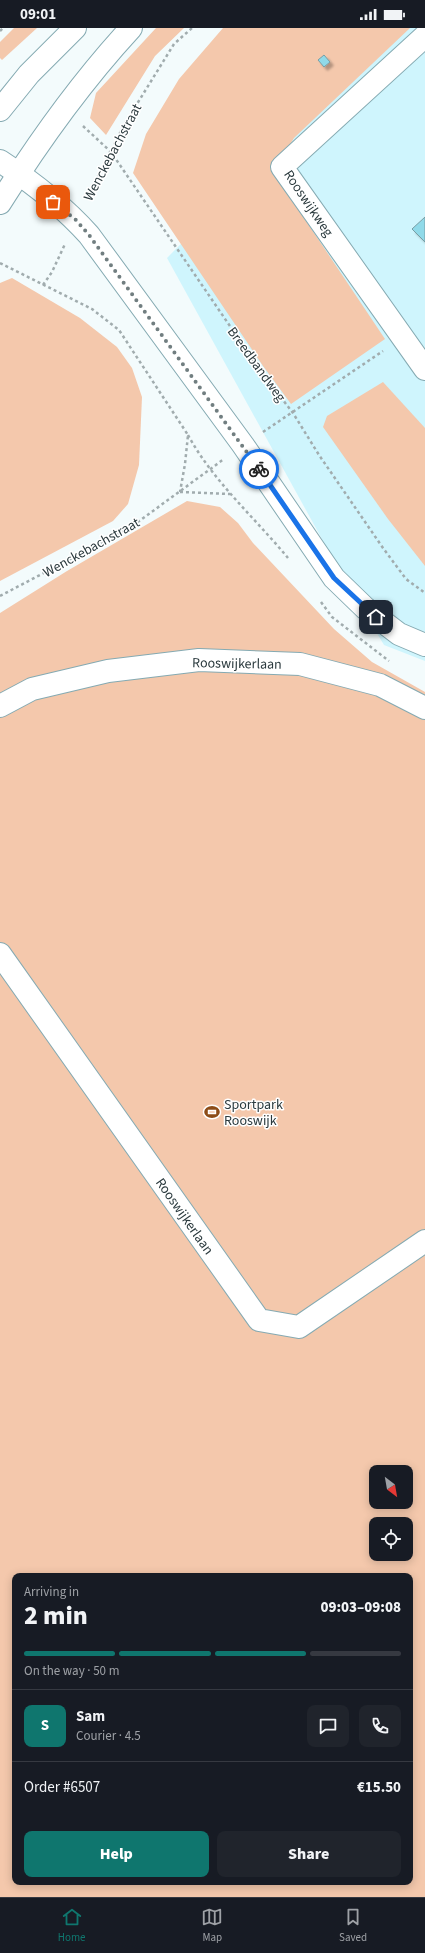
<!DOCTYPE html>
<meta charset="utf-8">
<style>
:root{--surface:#171b24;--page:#20242c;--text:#f1f3f6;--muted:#9ea1a6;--line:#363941;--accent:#0f766e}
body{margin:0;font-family:"Source Sans 3",sans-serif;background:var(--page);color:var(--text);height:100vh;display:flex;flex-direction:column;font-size:15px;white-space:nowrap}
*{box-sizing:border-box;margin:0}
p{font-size:13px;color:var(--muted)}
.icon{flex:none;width:22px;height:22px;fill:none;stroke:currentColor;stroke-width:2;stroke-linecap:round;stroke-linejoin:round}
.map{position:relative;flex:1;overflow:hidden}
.sheet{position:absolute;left:12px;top:1545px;width:401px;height:312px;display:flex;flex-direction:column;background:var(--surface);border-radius:8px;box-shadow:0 2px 10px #0003}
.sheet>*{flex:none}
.needle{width:26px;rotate:149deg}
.tools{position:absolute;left:369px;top:1437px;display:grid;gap:8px}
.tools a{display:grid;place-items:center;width:44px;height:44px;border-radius:8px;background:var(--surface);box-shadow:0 2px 10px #0003;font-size:20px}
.pin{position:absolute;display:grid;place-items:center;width:34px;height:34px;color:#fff;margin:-17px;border-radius:8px;box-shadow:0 2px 6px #0006}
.courier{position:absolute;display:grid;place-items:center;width:40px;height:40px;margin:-20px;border:3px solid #1a73e8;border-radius:50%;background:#fff;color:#222;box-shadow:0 1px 5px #0007}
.head em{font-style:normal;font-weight:800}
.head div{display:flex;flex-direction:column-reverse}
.head{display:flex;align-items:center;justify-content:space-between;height:68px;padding:0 12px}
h1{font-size:26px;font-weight:800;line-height:30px}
.bar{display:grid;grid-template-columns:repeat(4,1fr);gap:6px 4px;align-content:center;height:48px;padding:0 12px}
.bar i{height:5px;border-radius:3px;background:var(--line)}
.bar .active{background:var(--accent)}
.bar p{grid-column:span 4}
.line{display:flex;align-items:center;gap:10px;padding:0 12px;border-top:1px solid var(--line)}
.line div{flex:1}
.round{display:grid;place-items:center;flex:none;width:42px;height:42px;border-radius:8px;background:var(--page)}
.action{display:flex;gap:8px;margin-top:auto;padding:8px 12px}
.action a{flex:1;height:46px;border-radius:8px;background:var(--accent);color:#fff;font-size:16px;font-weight:800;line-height:46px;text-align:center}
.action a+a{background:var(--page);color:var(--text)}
.status{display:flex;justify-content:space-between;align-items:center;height:28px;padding:0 20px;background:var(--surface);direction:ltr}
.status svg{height:11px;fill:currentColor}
.tabs{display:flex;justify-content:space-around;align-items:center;height:56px;border-top:1px solid var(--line);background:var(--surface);font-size:11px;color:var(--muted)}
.tabs a{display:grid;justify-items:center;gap:2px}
.tabs .active{color:var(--accent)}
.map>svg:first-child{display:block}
.built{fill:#cff5fd}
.green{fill:#f4c8ac;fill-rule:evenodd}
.building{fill:#90dae9;stroke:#789da4;filter:url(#shadow)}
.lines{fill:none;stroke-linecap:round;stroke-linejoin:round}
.minor-casing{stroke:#85aab2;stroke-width:24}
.path{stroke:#a1acae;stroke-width:2.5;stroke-dasharray:3 3;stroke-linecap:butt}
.minor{stroke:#fff;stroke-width:22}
.done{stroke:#717e80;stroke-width:4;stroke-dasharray:0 7.2}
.route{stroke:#1a73e8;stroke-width:5}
.labels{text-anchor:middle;stroke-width:3;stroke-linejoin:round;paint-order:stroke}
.street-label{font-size:14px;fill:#2b3a3e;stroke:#fff}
.poi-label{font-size:14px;fill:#2b3a3e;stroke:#fff;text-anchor:start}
</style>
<div class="status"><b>09:01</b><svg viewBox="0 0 49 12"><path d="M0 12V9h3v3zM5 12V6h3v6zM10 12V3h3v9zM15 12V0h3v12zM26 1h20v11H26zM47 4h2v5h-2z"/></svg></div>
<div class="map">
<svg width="425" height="1869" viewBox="0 0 425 1869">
<defs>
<filter id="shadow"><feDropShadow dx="3.5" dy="3.5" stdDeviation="1" flood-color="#0004"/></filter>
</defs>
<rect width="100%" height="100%" fill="#f3fbfc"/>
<path class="built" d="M394,0H425V633L384,617L339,542L167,230Z"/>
<g class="green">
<path d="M14,0H37L2,32L0,30V14Z"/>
<path d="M156,0H184L155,28L106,107L90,90L96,65Z"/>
<path d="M223,0H410L294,110L283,128L284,160L385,311L291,376L263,338L133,145L146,106L179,51Z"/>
<path d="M12,250L80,290L117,319L132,340L142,369L139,437L128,476L113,493L0,553V255Z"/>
<path d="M383,354L425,400V538L388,491L323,399L327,388Z"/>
<path d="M187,473L220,479L238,495L253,515L334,601L372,634L425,664V1869H0V585L67,543ZM376,1444H406V1474H376ZM376,1496H406V1526H376ZM15,1548H410V1854H15Z"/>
</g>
<g class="building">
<path d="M324,27L330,34L324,39L318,32Z"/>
<path d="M425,189V214L412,201Z"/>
</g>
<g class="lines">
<g class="minor-casing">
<g id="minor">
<path d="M425,8L282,139L425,341"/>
<path d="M0,82L29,46L75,0"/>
<path d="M0,133C32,154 64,179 89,207L243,417L334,550L365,580L399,606L425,617"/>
<path d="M0,175C37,116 84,51 131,0"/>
<path d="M0,678L32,661L108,643L199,632L300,636L380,657L425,680"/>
<path d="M0,926L259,1292L299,1299L425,1213"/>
</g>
</g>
<g class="path">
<path d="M0,3L3,0"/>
<path d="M83,98L111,124L262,345L293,385L319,427L383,520L406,551L425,565"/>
<path d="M87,170L124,97L174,16L192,0"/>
<path d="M0,235L92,281L119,302L188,407L185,436L180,464"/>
<path d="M43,257L52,244L65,216"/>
<path d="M263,404L383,323"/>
<path d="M188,407C213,453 254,489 288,530"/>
<path d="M180,464L230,466"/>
<path d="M0,568L131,499L224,431"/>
<path d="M321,574L332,589L389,633"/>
</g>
<use href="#minor" class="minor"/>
</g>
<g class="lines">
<path class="done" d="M53,174L76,192L89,207L259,441"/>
<path class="route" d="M259,441L334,550L376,589"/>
</g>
<defs>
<g id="stadium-bare" transform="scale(1.2)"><path d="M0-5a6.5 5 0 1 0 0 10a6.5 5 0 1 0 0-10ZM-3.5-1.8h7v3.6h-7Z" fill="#8d4c17" stroke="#fff" stroke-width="2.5" paint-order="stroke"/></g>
</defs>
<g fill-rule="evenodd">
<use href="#stadium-bare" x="212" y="1084"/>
</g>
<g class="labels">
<g class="street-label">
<text transform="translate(112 124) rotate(-62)" y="5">Wenckebachstraat</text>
<text transform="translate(309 175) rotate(56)" y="5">Rooswijkweg</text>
<text transform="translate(257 336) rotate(54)" y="5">Breedbandweg</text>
<text transform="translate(91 519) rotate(-29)" y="5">Wenckebachstraat</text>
<text transform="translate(237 635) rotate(1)" y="5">Rooswijkerlaan</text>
<text transform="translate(185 1188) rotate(55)" y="5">Rooswijkerlaan</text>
</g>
<g class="poi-label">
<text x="224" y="1081">Sportpark<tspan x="224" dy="16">Rooswijk</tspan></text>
</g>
</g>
</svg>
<div class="tools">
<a><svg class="needle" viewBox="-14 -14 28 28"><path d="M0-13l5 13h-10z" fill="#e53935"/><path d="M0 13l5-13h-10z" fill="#9ea1a6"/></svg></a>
<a><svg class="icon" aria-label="locate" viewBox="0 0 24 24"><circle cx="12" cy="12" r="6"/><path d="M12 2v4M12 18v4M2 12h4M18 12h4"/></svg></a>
</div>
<div class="pin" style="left:53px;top:174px;background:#ea580c"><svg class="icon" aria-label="bag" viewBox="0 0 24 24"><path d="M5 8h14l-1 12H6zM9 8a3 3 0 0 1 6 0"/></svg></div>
<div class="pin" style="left:376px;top:589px;background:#1f2937"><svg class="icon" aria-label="home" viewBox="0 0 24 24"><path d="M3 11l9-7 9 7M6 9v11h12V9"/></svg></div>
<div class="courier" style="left:259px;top:441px"><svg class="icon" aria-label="bike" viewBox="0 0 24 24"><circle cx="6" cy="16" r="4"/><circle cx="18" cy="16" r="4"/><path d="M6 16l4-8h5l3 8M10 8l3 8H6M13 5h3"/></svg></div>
<section class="sheet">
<div class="head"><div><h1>2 min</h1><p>Arriving in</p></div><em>09:03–09:08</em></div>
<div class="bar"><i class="active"></i><i class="active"></i><i class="active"></i><i></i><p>On the way · 50 m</p></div>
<div class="line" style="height:72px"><b class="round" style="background:var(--accent);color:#fff">S</b><div><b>Sam</b><p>Courier · 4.5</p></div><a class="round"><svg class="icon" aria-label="chat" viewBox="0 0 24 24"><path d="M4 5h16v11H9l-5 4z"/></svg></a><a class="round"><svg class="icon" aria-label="phone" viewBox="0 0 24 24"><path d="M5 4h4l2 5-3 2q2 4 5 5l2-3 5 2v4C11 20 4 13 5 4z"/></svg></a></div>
<div class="line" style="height:52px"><div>Order #6507</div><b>€15.50</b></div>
<div class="action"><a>Help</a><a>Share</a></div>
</section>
</div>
<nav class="tabs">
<a class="active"><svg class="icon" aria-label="home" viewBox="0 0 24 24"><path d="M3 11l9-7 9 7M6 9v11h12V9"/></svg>Home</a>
<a><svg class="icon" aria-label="map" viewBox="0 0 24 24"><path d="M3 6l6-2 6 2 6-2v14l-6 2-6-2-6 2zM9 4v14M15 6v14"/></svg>Map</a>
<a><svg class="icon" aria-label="saved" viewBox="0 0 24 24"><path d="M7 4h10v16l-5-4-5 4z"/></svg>Saved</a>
</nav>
